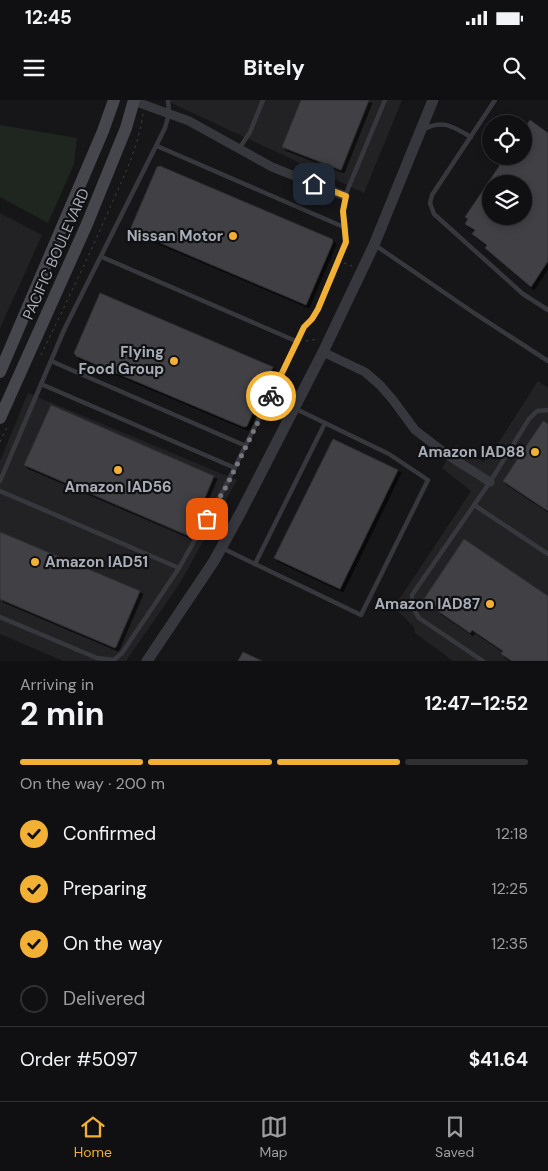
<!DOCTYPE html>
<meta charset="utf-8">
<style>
:root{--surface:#101012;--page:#19191b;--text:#f1f3f6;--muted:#9c9d9f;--line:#303032;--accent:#f2b134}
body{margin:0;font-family:"DM Sans",sans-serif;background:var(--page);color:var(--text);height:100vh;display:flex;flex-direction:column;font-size:19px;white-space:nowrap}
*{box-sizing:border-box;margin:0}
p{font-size:16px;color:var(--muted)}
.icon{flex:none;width:28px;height:28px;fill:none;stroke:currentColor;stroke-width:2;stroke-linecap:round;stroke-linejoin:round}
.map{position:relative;height:561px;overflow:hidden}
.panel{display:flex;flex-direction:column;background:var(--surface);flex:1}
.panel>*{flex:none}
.fabs{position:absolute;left:482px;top:15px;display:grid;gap:10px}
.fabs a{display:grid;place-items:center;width:50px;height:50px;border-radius:50%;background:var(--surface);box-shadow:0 2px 8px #0003,0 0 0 1px var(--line);font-size:25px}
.pin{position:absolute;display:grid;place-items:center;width:42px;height:42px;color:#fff;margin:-21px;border-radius:10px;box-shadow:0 2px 8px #0006}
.courier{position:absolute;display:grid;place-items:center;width:50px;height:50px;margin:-25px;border:4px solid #f2b134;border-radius:50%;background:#fff;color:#222;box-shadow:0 1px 6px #0007}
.overview em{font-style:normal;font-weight:700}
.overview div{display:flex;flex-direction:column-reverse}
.overview{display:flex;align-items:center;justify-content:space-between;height:85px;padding:0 20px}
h1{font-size:32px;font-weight:700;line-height:38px}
.bar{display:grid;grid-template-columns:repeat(4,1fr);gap:8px 5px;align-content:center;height:60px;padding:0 20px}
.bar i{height:6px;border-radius:4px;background:var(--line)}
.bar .active{background:var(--accent)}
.bar p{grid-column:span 4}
.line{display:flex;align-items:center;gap:12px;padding:0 20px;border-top:1px solid var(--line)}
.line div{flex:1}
ol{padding:0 20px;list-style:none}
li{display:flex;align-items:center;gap:15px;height:55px}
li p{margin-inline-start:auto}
li .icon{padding:5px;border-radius:50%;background:var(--accent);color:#111;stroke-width:4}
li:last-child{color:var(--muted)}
li i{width:28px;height:28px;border:2px solid var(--line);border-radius:50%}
.status{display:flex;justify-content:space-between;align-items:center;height:35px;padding:0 25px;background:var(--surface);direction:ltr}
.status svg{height:14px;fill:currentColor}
header{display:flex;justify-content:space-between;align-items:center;height:65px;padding:0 20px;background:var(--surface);font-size:22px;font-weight:700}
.menu{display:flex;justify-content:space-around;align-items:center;height:70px;border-top:1px solid var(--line);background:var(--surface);font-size:14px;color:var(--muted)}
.menu a{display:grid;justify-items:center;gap:2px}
.menu .active{color:var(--accent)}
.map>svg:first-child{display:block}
.built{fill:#222225}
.green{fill:#1e261f}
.building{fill:#404145;stroke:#303034;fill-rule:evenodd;filter:url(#shadow)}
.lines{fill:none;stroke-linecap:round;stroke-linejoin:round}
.path{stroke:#3d3f44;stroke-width:1;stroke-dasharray:2.5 4;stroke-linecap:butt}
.service{stroke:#37383d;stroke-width:4.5}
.minor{stroke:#37383d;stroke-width:9}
.tertiary{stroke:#37383d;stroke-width:11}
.secondary{stroke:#45474d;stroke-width:12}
.done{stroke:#757880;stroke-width:5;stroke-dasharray:0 9}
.route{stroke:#f2b134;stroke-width:6}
.poi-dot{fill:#f2b134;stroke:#111113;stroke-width:2}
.labels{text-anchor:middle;stroke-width:4.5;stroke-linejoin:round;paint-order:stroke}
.poi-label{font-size:15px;font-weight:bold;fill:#a8adb8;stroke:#111113;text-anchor:end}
.street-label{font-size:15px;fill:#a8adb8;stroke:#111113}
</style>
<div class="status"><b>12:45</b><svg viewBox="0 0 49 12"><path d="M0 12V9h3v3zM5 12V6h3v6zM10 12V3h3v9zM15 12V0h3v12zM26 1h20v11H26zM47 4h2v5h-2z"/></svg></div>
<header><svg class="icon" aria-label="menu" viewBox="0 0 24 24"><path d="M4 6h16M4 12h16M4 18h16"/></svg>Bitely<svg class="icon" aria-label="search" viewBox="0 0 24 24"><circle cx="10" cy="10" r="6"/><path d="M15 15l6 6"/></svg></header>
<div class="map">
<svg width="548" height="561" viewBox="0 0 548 561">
<defs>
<filter id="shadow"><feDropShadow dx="3" dy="3" stdDeviation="0" flood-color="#0009"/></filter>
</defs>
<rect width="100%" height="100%" fill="#161618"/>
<g class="built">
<path d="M165,0H402L364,93Z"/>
<path d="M0,113L42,135L0,228Z"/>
<path d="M538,281L548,288V561H453L415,533L414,527L394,507L471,391L442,368L449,356L456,345L483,362L495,348Z"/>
<path d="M28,293L237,380L180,483L126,561H63L0,534V361Z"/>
</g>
<path class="green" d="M0,25L77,38L74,64L48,123L0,97Z"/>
<g class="building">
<path d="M301,0H369L341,70L282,47Z"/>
<path d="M530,20L548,33V161L531,187L485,148L487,145L472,134L475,130L465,124L468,119L465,117L506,56H524V29ZM491,84H524V116H491Z"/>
<path d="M160,66L332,139L333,142L306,205L130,130L157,67Z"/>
<path d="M100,193L273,267L247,326L244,327L76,256L74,253Z"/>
<path d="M51,305L214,376L189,436L24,365Z"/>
<path d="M543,321L548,324V411L503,381Z"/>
<path d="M333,339L398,370L340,489L274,458Z"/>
<path d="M0,432L140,491L116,547L115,548L0,499Z"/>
<path d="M464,439L548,496V561H512L501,554L503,551L472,530L470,533L438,511L439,508L424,499Z"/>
<path d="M243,552L262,561H238Z"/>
</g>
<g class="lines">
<g class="path">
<path d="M344,163L352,166"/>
<path d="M306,241L319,239"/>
<path d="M41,255C65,205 90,154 112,103C125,74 139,45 143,13"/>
<path d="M0,342L7,327"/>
</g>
<g class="service">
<path d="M495,0L432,95L430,103L434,114L523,194L548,210"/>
<path d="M424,29C444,19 453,27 471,37"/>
<path d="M157,46L346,128"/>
<path d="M239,49L250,32L263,0"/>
<path d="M375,145L474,213L548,261"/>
<path d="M102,157L298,242"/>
<path d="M51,261L246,346"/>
<path d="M41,284L235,368"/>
<path d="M0,381L64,230L165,28L169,13L168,0"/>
<path d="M0,391L179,468"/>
<path d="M474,405L548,454"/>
<path d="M222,448L361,515L428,380L389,354L294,308"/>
<path d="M255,464L325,323"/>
<path d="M0,517L97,558L114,560L122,553L179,468L225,387L304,227L312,219L318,209L346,143V128L343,111L345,96L385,0"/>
<path d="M483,561L419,518L412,506V495L490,382L529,319L537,311L548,310"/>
</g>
<g class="minor">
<path d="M134,1L189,21L272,67L345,96"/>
<path d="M323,252L365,272L380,285L393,300L415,330L449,356L490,382"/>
</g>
<path class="tertiary" d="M147,561L214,461L242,410L323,252L374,145L433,0"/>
<g class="secondary">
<path d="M0,272L103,31L114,0"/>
<path d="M0,318L87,124L126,28L134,0"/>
</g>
</g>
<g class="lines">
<path class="done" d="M207,419L226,387L271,296"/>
<path class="route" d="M271,296L304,227L312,219L318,209L346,142L343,111L346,96L314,84"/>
</g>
<g class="poi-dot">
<circle cx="233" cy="136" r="5"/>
<circle cx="174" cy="261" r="5"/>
<circle cx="535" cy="352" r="5"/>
<circle cx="118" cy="370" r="5"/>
<circle cx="35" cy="462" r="5"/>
<circle cx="490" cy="504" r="5"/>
</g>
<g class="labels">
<g class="poi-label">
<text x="223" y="141">Nissan Motor</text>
<text x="164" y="257">Flying<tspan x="164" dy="17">Food Group</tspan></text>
<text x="525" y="357">Amazon IAD88</text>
<text x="118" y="392" text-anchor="middle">Amazon IAD56</text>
<text x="45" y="467" text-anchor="start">Amazon IAD51</text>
<text x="480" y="509">Amazon IAD87</text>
</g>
<g class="street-label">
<text transform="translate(56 154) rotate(-66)" y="5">PACIFIC BOULEVARD</text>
</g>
</g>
</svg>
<div class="fabs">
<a><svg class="icon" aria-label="locate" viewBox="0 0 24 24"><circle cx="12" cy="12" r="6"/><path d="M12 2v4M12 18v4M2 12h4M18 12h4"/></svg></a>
<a><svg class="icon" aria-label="layers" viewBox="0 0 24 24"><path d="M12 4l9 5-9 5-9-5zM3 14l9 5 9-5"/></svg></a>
</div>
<div class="pin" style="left:207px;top:419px;background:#ea580c"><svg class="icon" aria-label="bag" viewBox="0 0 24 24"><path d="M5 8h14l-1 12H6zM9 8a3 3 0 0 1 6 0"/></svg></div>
<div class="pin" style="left:314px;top:84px;background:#1f2937"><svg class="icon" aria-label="home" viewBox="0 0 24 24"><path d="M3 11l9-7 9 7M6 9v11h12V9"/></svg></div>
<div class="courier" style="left:271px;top:296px"><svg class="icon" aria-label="bike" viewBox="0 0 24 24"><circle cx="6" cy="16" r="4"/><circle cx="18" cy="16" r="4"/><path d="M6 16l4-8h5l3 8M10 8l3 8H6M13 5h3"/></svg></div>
</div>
<section class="panel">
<div class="overview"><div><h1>2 min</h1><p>Arriving in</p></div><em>12:47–12:52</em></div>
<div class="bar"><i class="active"></i><i class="active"></i><i class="active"></i><i></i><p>On the way · 200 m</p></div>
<ol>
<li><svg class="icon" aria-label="check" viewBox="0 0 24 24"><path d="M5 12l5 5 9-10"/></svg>Confirmed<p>12:18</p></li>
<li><svg class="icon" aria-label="check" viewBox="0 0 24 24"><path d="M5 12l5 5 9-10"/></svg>Preparing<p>12:25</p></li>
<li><svg class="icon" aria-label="check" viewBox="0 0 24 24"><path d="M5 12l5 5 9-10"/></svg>On the way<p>12:35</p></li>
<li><i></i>Delivered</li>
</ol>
<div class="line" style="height:65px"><div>Order #5097</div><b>$41.64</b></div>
</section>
<nav class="menu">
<a class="active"><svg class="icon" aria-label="home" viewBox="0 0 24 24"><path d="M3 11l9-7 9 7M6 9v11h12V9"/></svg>Home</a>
<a><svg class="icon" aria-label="map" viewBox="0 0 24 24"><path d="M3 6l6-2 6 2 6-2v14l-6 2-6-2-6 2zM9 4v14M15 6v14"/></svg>Map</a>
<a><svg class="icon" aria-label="saved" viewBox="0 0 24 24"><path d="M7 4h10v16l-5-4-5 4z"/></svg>Saved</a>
</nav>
